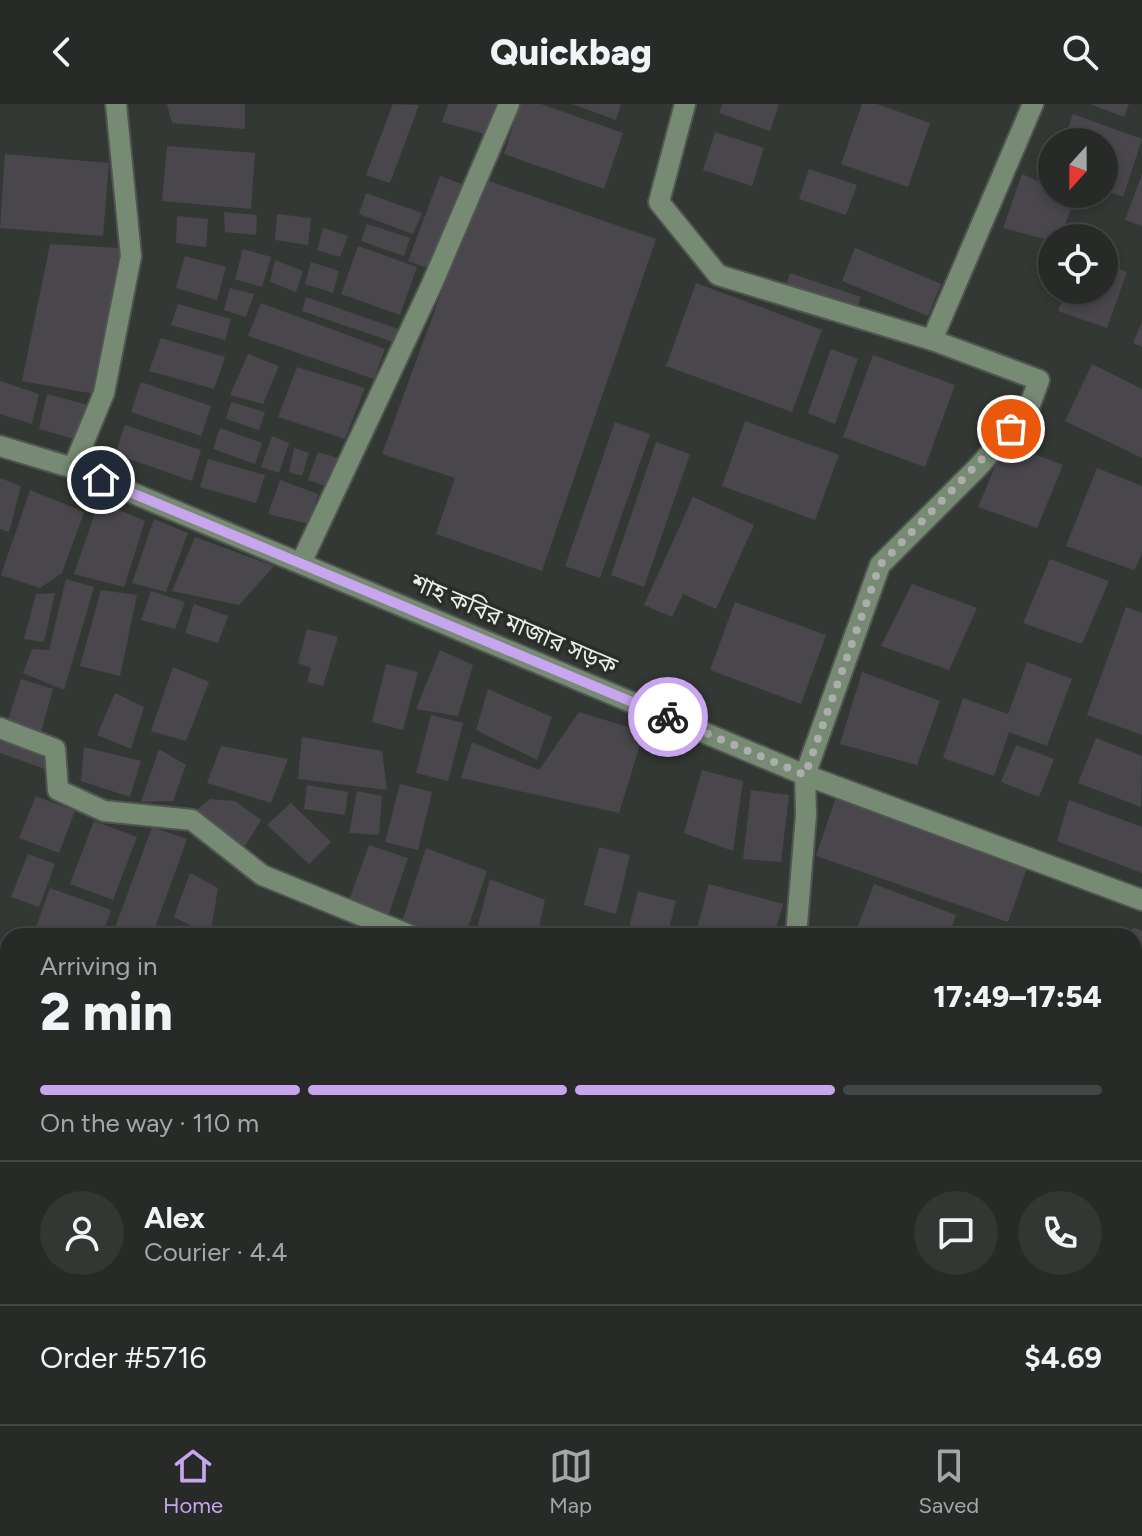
<!DOCTYPE html>
<meta charset="utf-8">
<style>
:root{--surface:#272a27;--page:#333633;--text:#f1f3f6;--muted:#a4a7a7;--line:#434644;--accent:#c8a5ef}
body{margin:0;font-family:Figtree,"Noto Sans Bengali",sans-serif;background:var(--page);color:var(--text);height:100vh;display:flex;flex-direction:column;font-size:30px;white-space:nowrap}
*{box-sizing:border-box;margin:0}
p{font-size:26px;color:var(--muted)}
.icon{flex:none;width:44px;height:44px;fill:none;stroke:currentColor;stroke-width:2;stroke-linecap:round;stroke-linejoin:round}
.map{position:relative;flex:1;overflow:hidden}
.drawer{position:absolute;left:0px;top:824px;width:1142px;height:496px;display:flex;flex-direction:column;background:var(--surface);border-radius:24px 24px 0 0;box-shadow:0 4px 12px #0003,0 0 0 2px var(--line)}
.drawer>*{flex:none}
.needle{width:52px;rotate:201deg}
.tools{position:absolute;left:1038px;top:24px;display:grid;gap:16px}
.tools a{display:grid;place-items:center;width:80px;height:80px;border-radius:50%;background:var(--surface);box-shadow:0 4px 12px #0003,0 0 0 2px var(--line);font-size:40px}
.pin{position:absolute;display:grid;place-items:center;width:68px;height:68px;color:#fff;margin:-34px;border:4px solid #fff;border-radius:50%;box-shadow:0 2px 8px #0007}
.courier{position:absolute;display:grid;place-items:center;width:80px;height:80px;margin:-40px;border:6px solid #c8a5ef;border-radius:50%;background:#fff;color:#222;box-shadow:0 2px 10px #0007}
.overview em{font-style:normal;font-weight:800}
.overview div{display:flex;flex-direction:column-reverse}
.overview{display:flex;align-items:center;justify-content:space-between;height:136px;padding:0 40px}
h1{font-size:52px;font-weight:800;line-height:60px}
.bar{display:grid;grid-template-columns:repeat(4,1fr);gap:12px 8px;align-content:center;height:96px;padding:0 40px}
.bar i{height:10px;border-radius:6px;background:var(--line)}
.bar .on{background:var(--accent)}
.bar p{grid-column:span 4}
.line{display:flex;align-items:center;gap:20px;padding:0 40px;border-top:2px solid var(--line)}
.line div{flex:1}
.round{display:grid;place-items:center;flex:none;width:84px;height:84px;border-radius:42px;background:var(--page)}
header{display:flex;justify-content:space-between;align-items:center;height:104px;padding:0 40px;background:var(--surface);font-size:36px;font-weight:800}
.menu{display:flex;justify-content:space-around;align-items:center;height:112px;border-top:2px solid var(--line);background:var(--surface);font-size:22px;color:var(--muted)}
.menu a{display:grid;justify-items:center;gap:4px}
.menu .on{color:var(--accent)}
.map>svg:first-child{display:block}
.building{fill:#49474c}
.lines{fill:none;stroke-linecap:round;stroke-linejoin:round}
.minor-casing{stroke:#515551;stroke-width:24}
.minor{stroke:#778a73;stroke-width:20}
.done{stroke:#abaeaa;stroke-width:8;stroke-dasharray:0 14.4}
.route{stroke:#c8a5ef;stroke-width:10}
.labels{text-anchor:middle;stroke-width:7;stroke-linejoin:round;paint-order:stroke}
.street-label{font-size:24px;fill:#ebedea;stroke:#2a2d2a}
</style>
<header><svg class="icon" aria-label="back" viewBox="0 0 24 24"><path d="M15 5l-7 7 7 7"/></svg>Quickbag<svg class="icon" aria-label="search" viewBox="0 0 24 24"><circle cx="10" cy="10" r="6"/><path d="M15 15l6 6"/></svg></header>
<div class="map">
<svg width="1142" height="1320" viewBox="0 0 1142 1320">
<rect width="100%" height="100%" fill="#343834"/>
<g class="building">
<path d="M167,0H245V25L172,19Z"/>
<path d="M393,0L419,1L390,79L366,71Z"/>
<path d="M448,0H500L488,31L442,18Z"/>
<path d="M520,0H541L623,29L604,85L504,50Z"/>
<path d="M572,0H621L616,16Z"/>
<path d="M722,0H779L770,27L719,9Z"/>
<path d="M862,0H877L930,19L908,83L841,60Z"/>
<path d="M1090,0H1129L1124,13Z"/>
<path d="M1073,10L1142,35L1123,93L1104,86V38H1063Z"/>
<path d="M715,28L764,44L752,82L703,66Z"/>
<path d="M167,42L255,49L251,105L162,97Z"/>
<path d="M5,50L109,59L103,132L0,124Z"/>
<path d="M809,65L857,81L846,111L799,95Z"/>
<path d="M1022,70L1052,83V90L1076,94L1059,134H1052V137L1003,124Z"/>
<path d="M1142,70V122L1125,116Z"/>
<path d="M440,72L462,80L430,165L408,157Z"/>
<path d="M483,75L656,135L542,467L436,430L455,374L382,350Z"/>
<path d="M366,89L422,109L413,130L359,110Z"/>
<path d="M224,108L257,111L256,131L225,128Z"/>
<path d="M277,110L311,114L308,141L275,136Z"/>
<path d="M177,112L208,115L206,143L176,139Z"/>
<path d="M367,120L410,134L404,152L361,137Z"/>
<path d="M323,124L348,132L340,153L317,146Z"/>
<path d="M50,140L120,144L95,290L22,277Z"/>
<path d="M358,142L417,163L400,211L341,190Z"/>
<path d="M855,144L941,180L928,212L842,177Z"/>
<path d="M243,145L271,153L262,183L235,175Z"/>
<path d="M185,152L226,163L217,196L176,184Z"/>
<path d="M275,156L303,167L296,188L270,178Z"/>
<path d="M311,158L339,167L333,189L305,180Z"/>
<path d="M1104,160L1127,168L1107,224L1058,207L1066,186H1104Z"/>
<path d="M790,169L861,193L856,206L786,182Z"/>
<path d="M696,179L822,226L792,308L666,262Z"/>
<path d="M230,184L254,190L246,213L224,206Z"/>
<path d="M306,193L401,226L396,239L302,207Z"/>
<path d="M261,199L385,245L374,275L248,232Z"/>
<path d="M178,200L231,215L225,236L171,221Z"/>
<path d="M1142,218V243L1133,239Z"/>
<path d="M161,234L225,253L214,285L149,267Z"/>
<path d="M831,245L858,255L835,320L808,309Z"/>
<path d="M248,250L279,262L263,300L230,291Z"/>
<path d="M873,251L955,281L925,363L843,333Z"/>
<path d="M1092,260L1142,285V354L1065,317Z"/>
<path d="M297,263L365,284L345,335L278,313Z"/>
<path d="M0,277L39,290L32,320L0,310Z"/>
<path d="M141,278L211,302L201,332L131,308Z"/>
<path d="M47,290L92,302L81,337L39,325Z"/>
<path d="M231,298L265,308L259,326L226,315Z"/>
<path d="M745,317L839,351L815,416L722,382Z"/>
<path d="M615,318L650,330L600,474L565,462Z"/>
<path d="M125,321L201,346L192,377L115,350Z"/>
<path d="M220,324L262,339L255,360L213,345Z"/>
<path d="M272,332L289,339L279,369L261,363Z"/>
<path d="M656,338L690,350L644,483L611,471Z"/>
<path d="M1005,339L1063,361L1037,424L978,403Z"/>
<path d="M294,344L309,349L302,372L289,368Z"/>
<path d="M318,348L338,354L328,383L308,376Z"/>
<path d="M208,355L265,371L256,399L200,383Z"/>
<path d="M1097,364L1142,382V450L1134,466L1066,442Z"/>
<path d="M0,374L21,382L9,428L0,425Z"/>
<path d="M280,376L318,390L309,420L268,410Z"/>
<path d="M30,386L84,408L62,469L40,484L1,471Z"/>
<path d="M693,393L754,421L716,505L683,490L672,513L644,501Z"/>
<path d="M99,397L145,417L124,483L74,470Z"/>
<path d="M154,415L188,429L166,488L132,479Z"/>
<path d="M195,433L274,462L239,501L172,487Z"/>
<path d="M1050,455L1109,477L1082,540L1023,519Z"/>
<path d="M66,475L94,483L64,586L23,569L32,545L49,546Z"/>
<path d="M912,480L977,504L949,566L881,542Z"/>
<path d="M101,486L137,491L120,572L80,562Z"/>
<path d="M151,487L185,498L175,525L141,516Z"/>
<path d="M55,489L44,538L24,535L36,490Z"/>
<path d="M735,498L826,531L801,600L710,566Z"/>
<path d="M194,500L228,512L218,539L185,529Z"/>
<path d="M1126,503L1142,509V631L1087,611Z"/>
<path d="M307,525L338,533L323,582L307,578L311,564L298,559Z"/>
<path d="M440,546L473,561L458,612L416,605Z"/>
<path d="M1027,558L1072,575L1047,642L1009,628L994,672L943,654L963,594L1008,610Z"/>
<path d="M386,560L418,568L403,626L372,618Z"/>
<path d="M173,563L209,578L186,637L151,627Z"/>
<path d="M862,568L940,597L917,661L840,640Z"/>
<path d="M21,575L53,585L41,628L7,619Z"/>
<path d="M488,585L552,613L537,656L476,626Z"/>
<path d="M115,589L144,603L131,645L97,631Z"/>
<path d="M579,608L644,628L619,709L461,674L472,638L539,666Z"/>
<path d="M431,611L463,619L448,677L416,669Z"/>
<path d="M0,629L52,647L45,665L0,649Z"/>
<path d="M302,633L382,647L387,686L298,675Z"/>
<path d="M1096,634L1142,652L1141,703L1078,679Z"/>
<path d="M1016,641L1054,655L1039,693L1001,678Z"/>
<path d="M221,642L288,655L271,699L207,679Z"/>
<path d="M84,643L141,657L130,693L81,677Z"/>
<path d="M159,645L186,661L173,697L141,698Z"/>
<path d="M702,666L743,677L733,747L684,729Z"/>
<path d="M400,680L432,688L418,746L385,738Z"/>
<path d="M307,681L348,688L345,711L304,705Z"/>
<path d="M751,686L789,691L781,758L743,755Z"/>
<path d="M357,687L382,692L379,731L349,729Z"/>
<path d="M837,690L1030,756L1008,818L816,752Z"/>
<path d="M36,692L75,707L59,749L19,734Z"/>
<path d="M210,695L235,697L261,716L245,742L195,708Z"/>
<path d="M1069,696L1142,723V769L1057,737Z"/>
<path d="M291,699L331,738L309,760L267,721Z"/>
<path d="M94,717L137,733L113,796L70,780Z"/>
<path d="M152,723L187,735L152,832H112Z"/>
<path d="M369,741L408,754L388,812L348,799Z"/>
<path d="M599,743L630,751L616,810L584,801Z"/>
<path d="M426,744L487,767L465,832L401,821Z"/>
<path d="M28,750L55,760L39,803L11,793Z"/>
<path d="M190,769L218,784L210,832L174,813Z"/>
<path d="M490,775L545,796L537,832H475Z"/>
<path d="M709,780L783,800L774,832H695Z"/>
<path d="M874,780L956,811L948,832H854Z"/>
<path d="M50,784L111,806L102,832H53L35,826Z"/>
<path d="M638,787L676,797L667,832H627Z"/>
<path d="M259,823L284,832H256Z"/>
<path d="M1133,823L1142,827V872L1134,869V832H1130Z"/>
<path d="M1134,899L1142,901V963L1134,961Z"/>
<path d="M1142,1007V1145L1134,1142V1025Z"/>
<path d="M0,1050L8,1052V1124L0,1123Z"/>
<path d="M263,1312H345L344,1320Z"/>
<path d="M354,1312H362L386,1320H352Z"/>
<path d="M391,1312H548L546,1320H389Z"/>
<path d="M739,1312H788L785,1320H736Z"/>
<path d="M956,1312H989L986,1320H952Z"/>
</g>
<g class="lines">
<g class="minor-casing">
<g id="minor">
<path d="M685,0L659,98L718,171L932,236L1039,276L1028,306L978,363L880,461L805,671L806,711L796,832"/>
<path d="M932,236L1033,0"/>
<path d="M0,342L73,364L805,671L1142,796"/>
<path d="M73,364L104,289L131,152L116,0"/>
<path d="M301,459L432,180L509,0"/>
<path d="M0,624L55,645L58,686L104,707L192,716L262,771L412,832"/>
<path d="M0,1140L8,1141"/>
<path d="M618,1320L621,1312"/>
</g>
</g>
<use href="#minor" class="minor"/>
</g>
<g class="lines">
<path class="done" d="M668,613L805,671L880,461L1011,325"/>
<path class="route" d="M101,376L668,613"/>
</g>
<g class="labels">
<g class="street-label">
<text transform="translate(514 520) rotate(23)" y="8">শাহ কবির মাজার সড়ক</text>
</g>
</g>
</svg>
<div class="tools">
<a><svg class="needle" viewBox="-14 -14 28 28"><path d="M0-13l5 13h-10z" fill="#e53935"/><path d="M0 13l5-13h-10z" fill="#a4a7a7"/></svg></a>
<a><svg class="icon" aria-label="locate" viewBox="0 0 24 24"><circle cx="12" cy="12" r="6"/><path d="M12 2v4M12 18v4M2 12h4M18 12h4"/></svg></a>
</div>
<div class="pin" style="left:1011px;top:325px;background:#ea580c"><svg class="icon" aria-label="bag" viewBox="0 0 24 24"><path d="M5 8h14l-1 12H6zM9 8a3 3 0 0 1 6 0"/></svg></div>
<div class="pin" style="left:101px;top:376px;background:#1f2937"><svg class="icon" aria-label="home" viewBox="0 0 24 24"><path d="M3 11l9-7 9 7M6 9v11h12V9"/></svg></div>
<div class="courier" style="left:668px;top:613px"><svg class="icon" aria-label="bike" viewBox="0 0 24 24"><circle cx="6" cy="16" r="4"/><circle cx="18" cy="16" r="4"/><path d="M6 16l4-8h5l3 8M10 8l3 8H6M13 5h3"/></svg></div>
<section class="drawer">
<div class="overview"><div><h1>2 min</h1><p>Arriving in</p></div><em>17:49–17:54</em></div>
<div class="bar"><i class="on"></i><i class="on"></i><i class="on"></i><i></i><p>On the way · 110 m</p></div>
<div class="line" style="height:144px"><a class="round"><svg class="icon" aria-label="person" viewBox="0 0 24 24"><circle cx="12" cy="8" r="4"/><path d="M4 21q1-7 8-7t8 7"/></svg></a><div><b>Alex</b><p>Courier · 4.4</p></div><a class="round"><svg class="icon" aria-label="chat" viewBox="0 0 24 24"><path d="M4 5h16v11H9l-5 4z"/></svg></a><a class="round"><svg class="icon" aria-label="phone" viewBox="0 0 24 24"><path d="M5 4h4l2 5-3 2q2 4 5 5l2-3 5 2v4C11 20 4 13 5 4z"/></svg></a></div>
<div class="line" style="height:104px"><div>Order #5716</div><b>$4.69</b></div>
</section>
</div>
<nav class="menu">
<a class="on"><svg class="icon" aria-label="home" viewBox="0 0 24 24"><path d="M3 11l9-7 9 7M6 9v11h12V9"/></svg>Home</a>
<a><svg class="icon" aria-label="map" viewBox="0 0 24 24"><path d="M3 6l6-2 6 2 6-2v14l-6 2-6-2-6 2zM9 4v14M15 6v14"/></svg>Map</a>
<a><svg class="icon" aria-label="saved" viewBox="0 0 24 24"><path d="M7 4h10v16l-5-4-5 4z"/></svg>Saved</a>
</nav>
